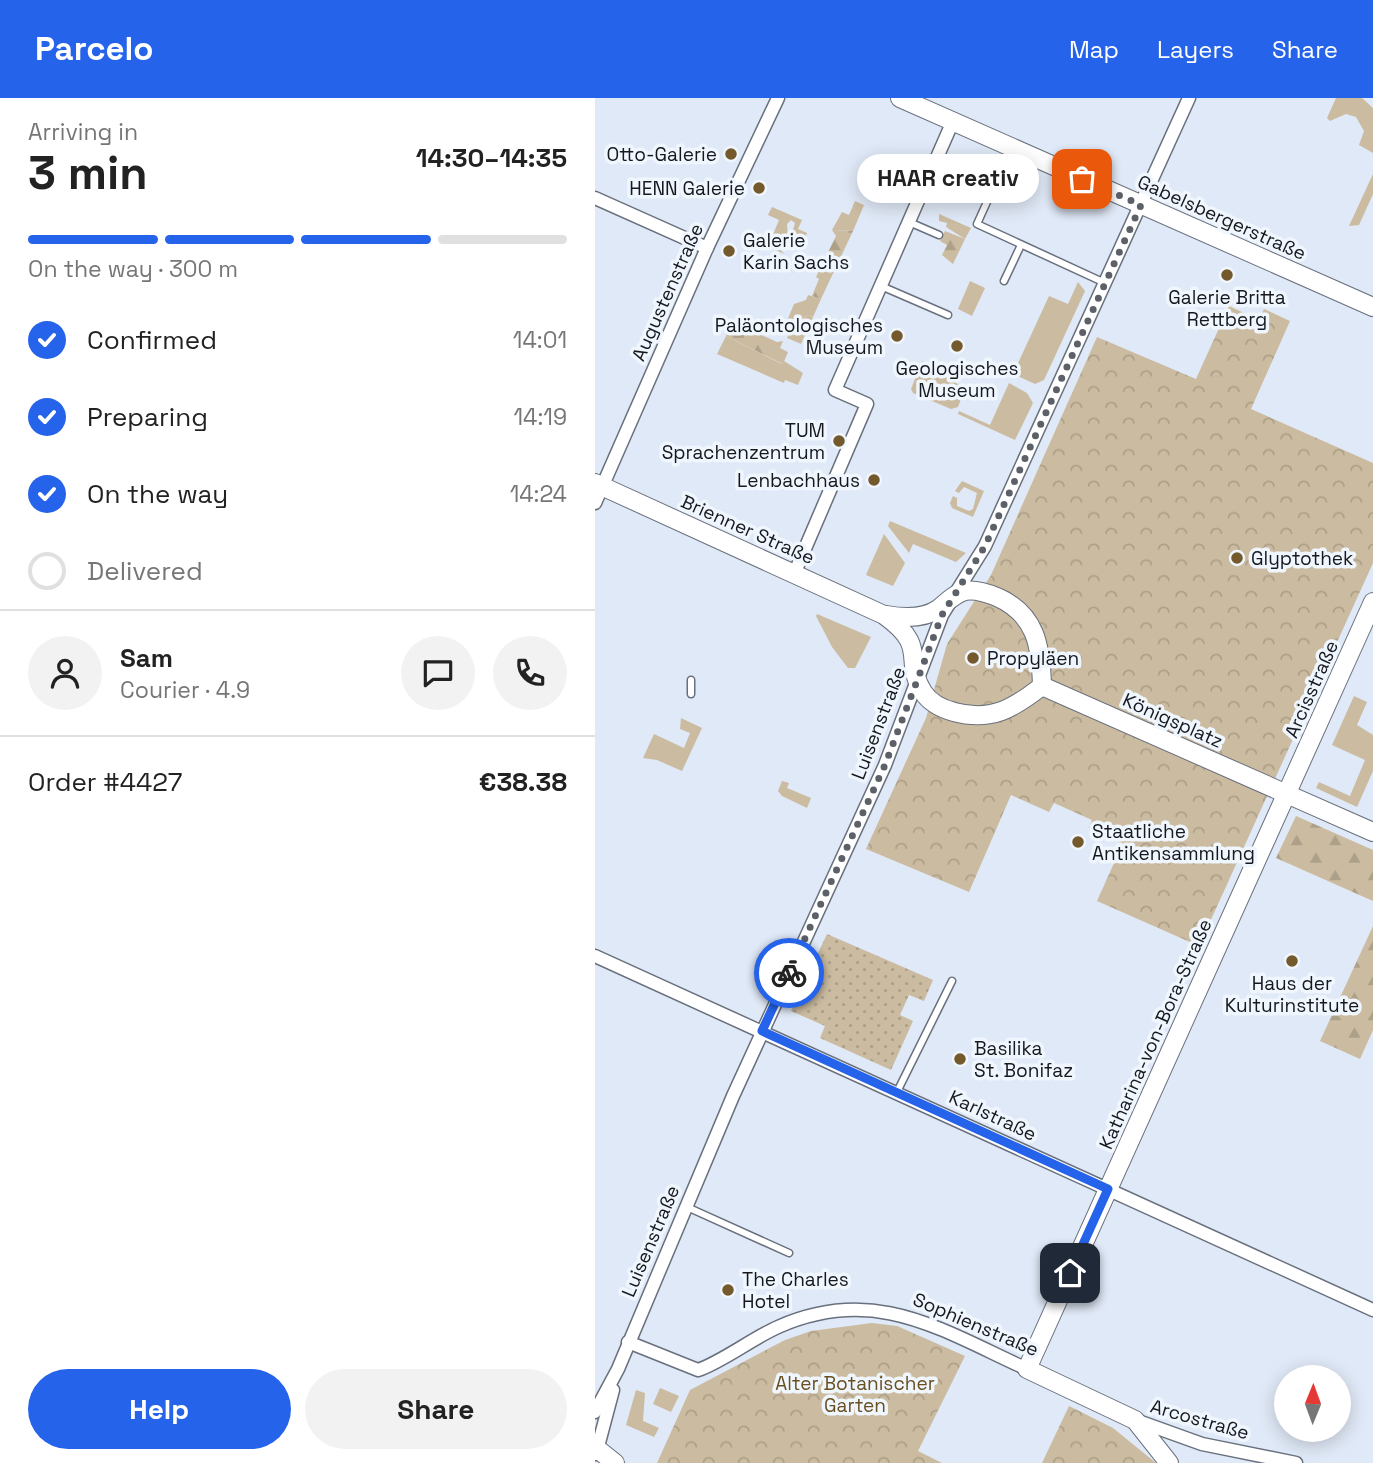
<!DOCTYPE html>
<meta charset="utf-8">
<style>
:root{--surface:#fff;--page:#f2f2f2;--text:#222;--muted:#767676;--line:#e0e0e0;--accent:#2563eb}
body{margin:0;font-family:"Space Grotesk",sans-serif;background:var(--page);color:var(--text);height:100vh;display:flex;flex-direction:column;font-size:26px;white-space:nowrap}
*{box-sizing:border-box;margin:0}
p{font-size:23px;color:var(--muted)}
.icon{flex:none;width:38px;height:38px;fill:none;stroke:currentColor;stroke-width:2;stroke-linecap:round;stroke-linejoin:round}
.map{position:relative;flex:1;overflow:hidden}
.drawer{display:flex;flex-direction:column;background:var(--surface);width:595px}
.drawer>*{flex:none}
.needle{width:46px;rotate:1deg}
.tools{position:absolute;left:679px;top:1267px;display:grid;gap:14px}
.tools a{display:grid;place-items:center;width:77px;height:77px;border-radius:50%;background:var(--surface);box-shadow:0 4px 18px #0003;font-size:35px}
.pin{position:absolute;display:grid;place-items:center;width:60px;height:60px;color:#fff;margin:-30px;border-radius:14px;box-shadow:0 4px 10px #0006}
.courier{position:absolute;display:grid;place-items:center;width:70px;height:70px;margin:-35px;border:5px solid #2563eb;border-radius:50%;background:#fff;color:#222;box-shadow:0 2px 9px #0007}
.bubble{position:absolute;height:49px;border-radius:24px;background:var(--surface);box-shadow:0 4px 18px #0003;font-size:23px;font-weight:700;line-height:49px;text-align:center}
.head em{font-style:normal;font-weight:700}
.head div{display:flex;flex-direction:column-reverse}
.head{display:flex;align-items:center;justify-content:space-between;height:119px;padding:0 28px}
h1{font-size:46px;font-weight:700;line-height:52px}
.bar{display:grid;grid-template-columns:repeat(4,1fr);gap:10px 7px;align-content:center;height:84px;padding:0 28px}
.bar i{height:9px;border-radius:5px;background:var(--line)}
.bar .current{background:var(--accent)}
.bar p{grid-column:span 4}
.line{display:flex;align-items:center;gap:18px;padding:0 28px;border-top:2px solid var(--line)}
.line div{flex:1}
.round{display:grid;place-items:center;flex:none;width:74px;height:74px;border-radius:37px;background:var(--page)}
ol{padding:0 28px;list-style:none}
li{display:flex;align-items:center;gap:21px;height:77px}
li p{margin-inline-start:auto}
li .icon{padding:7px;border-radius:50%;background:var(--accent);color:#fff;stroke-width:4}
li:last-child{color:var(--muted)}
li i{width:38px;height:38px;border:4px solid var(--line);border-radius:50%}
.action{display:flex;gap:14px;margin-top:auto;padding:14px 28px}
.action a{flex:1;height:80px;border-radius:42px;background:var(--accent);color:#fff;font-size:28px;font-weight:700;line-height:80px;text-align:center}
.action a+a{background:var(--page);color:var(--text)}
header{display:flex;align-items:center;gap:42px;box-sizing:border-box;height:98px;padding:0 35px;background:var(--accent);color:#fff}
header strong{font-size:33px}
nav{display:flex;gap:38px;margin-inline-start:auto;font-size:24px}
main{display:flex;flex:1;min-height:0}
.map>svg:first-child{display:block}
.grass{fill:#cbbba0}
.forest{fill:url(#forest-firs)}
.park{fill:url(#park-crowns)}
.garden{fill:url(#garden-dots)}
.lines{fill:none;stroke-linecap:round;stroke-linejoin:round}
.lane-casing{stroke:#69707d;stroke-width:9}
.street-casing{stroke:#69707d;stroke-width:15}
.secondary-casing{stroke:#69707d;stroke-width:20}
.lane{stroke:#fff;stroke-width:6}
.street{stroke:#fff;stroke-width:12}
.secondary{stroke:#fff;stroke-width:18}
.done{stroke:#5c6169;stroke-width:7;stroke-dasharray:0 12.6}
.route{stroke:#2563eb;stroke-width:9}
.poi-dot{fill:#73592b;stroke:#f0f6fe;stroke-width:2.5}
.labels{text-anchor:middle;stroke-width:7;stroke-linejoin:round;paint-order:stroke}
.poi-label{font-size:19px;fill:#15181d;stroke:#f0f6fe;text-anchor:start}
.street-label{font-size:19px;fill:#15181d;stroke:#f0f6fe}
.park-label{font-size:19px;fill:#694f20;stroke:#f0f6fe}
</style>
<header>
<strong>Parcelo</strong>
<nav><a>Map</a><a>Layers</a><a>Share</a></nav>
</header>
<main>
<section class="drawer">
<div class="head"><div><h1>3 min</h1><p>Arriving in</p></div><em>14:30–14:35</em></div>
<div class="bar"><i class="current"></i><i class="current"></i><i class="current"></i><i></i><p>On the way · 300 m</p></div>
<ol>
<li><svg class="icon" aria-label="check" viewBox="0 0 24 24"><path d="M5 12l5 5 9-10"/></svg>Confirmed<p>14:01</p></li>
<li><svg class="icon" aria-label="check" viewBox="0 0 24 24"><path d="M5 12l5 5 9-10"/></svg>Preparing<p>14:19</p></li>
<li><svg class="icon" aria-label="check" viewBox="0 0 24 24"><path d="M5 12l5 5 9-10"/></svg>On the way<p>14:24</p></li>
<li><i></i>Delivered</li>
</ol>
<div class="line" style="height:126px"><a class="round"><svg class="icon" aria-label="person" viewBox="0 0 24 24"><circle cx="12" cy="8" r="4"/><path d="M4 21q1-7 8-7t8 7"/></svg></a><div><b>Sam</b><p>Courier · 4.9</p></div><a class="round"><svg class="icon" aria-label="chat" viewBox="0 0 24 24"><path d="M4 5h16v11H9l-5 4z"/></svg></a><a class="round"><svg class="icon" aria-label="phone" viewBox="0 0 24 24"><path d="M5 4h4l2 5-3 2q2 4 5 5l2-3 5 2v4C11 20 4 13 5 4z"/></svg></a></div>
<div class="line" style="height:91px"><div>Order #4427</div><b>€38.38</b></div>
<div class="action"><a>Help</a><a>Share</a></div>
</section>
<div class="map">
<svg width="778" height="1365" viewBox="0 0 778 1365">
<defs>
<pattern id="forest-firs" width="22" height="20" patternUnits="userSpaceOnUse" patternTransform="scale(1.75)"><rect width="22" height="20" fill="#cbbba0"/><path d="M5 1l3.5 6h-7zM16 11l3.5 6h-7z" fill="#ada089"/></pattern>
<pattern id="park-crowns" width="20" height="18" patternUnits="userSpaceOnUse" patternTransform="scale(1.75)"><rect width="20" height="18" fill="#cbbba0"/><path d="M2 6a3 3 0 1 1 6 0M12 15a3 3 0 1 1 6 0" fill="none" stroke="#ada089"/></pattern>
<pattern id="garden-dots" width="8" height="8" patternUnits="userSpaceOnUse" patternTransform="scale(1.75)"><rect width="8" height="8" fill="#cbbba0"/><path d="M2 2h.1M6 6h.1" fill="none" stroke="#ada089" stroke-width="1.8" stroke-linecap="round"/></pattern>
</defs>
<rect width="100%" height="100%" fill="#e0e9f7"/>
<g class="grass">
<path d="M741,0H767L778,10V55L764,47L769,33L761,19L751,16L735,23L732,20Z"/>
<path d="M778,76V96L764,127L754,128Z"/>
<path d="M260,103L269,107L258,133L237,132L247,114L254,117Z"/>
<path d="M177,109L207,122L203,131L212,135L207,146H194L200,125L196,122L192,126L193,140L183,150L190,156L173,149L184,122L173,117Z"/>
<path d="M344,116L376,130L370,141L351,129L352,125L344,123Z"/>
<path d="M375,183L390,190L377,218L363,211Z"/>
<path d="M483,184L490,193L449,282L440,286L418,276L454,198L473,206Z"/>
<path d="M213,197L226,201L218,219L213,217L197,226L192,223L199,206L211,202Z"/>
<path d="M131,238L187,266L189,263L208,275L203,287L190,282L189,285L122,256Z"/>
<path d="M327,263L361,276V285L370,290L363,309L356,311L318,295L316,291Z"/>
<path d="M414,285L432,295L438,305L420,342L363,316L364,313L395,327Z"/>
<path d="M367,383L389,393L378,419L357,410L355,405L358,398L362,400V408L374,413L378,411L382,395L369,389L364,395L360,393Z"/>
<path d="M295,423L371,455L361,464L318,446L314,455L293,428Z"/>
<path d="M289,436L310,465L298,488L271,477Z"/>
<path d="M222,516L276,539L260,570H253L237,549L221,518Z"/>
<path d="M759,598L772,604L762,627L778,637V673L762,709L721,690L724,684L755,698L770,662L737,647Z"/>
<path d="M86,620L107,630L87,673L62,662L48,660L59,636L89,650L95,635L85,631Z"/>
<path d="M187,683L194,685L192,690L216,700L212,710L187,698L183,693Z"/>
<path d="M65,1290L84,1298L76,1314L58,1306Z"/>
<path d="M41,1292L50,1295L48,1323L64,1330L59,1339L31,1327Z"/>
</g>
<g class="forest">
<path d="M237,132L258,133L226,201L217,198L224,181L221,179L241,138Z"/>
<path d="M350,133L370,141L358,166L347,157L352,147L345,143Z"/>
<path d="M213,217L218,219L206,246L192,240L194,236L191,231Z"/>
<path d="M137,224L182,244L188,243L185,250L193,254L188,266L131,238Z"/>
<path d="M701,718L778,752V803L681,760Z"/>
<path d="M778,828V932L765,961L725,943Z"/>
</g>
<g class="park">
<path d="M634,208L664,222L669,211L695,223L656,311L778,365V465L604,848L502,803L528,745L494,730L497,722L459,705L454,714L416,697L374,794L271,751L331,620L352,546L396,477L502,239L601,281Z"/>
<path d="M277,1225L302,1228L370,1258L323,1353L347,1365H62L95,1292L190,1242L216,1233Z"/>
<path d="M474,1308L518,1330L561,1365H447Z"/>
</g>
<path class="garden" d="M232,836L338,882L329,903L314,897L305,917L318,923L296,972L225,940L230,928L196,913Z"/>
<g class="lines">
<g class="lane-casing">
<g id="lane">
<path d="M416,51L382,126L510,185"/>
<path d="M314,124L344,137"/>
<path d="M409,183L426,147"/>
<path d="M286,188L353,217"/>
<path d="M96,596V582"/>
<path d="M302,994L357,883"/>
<path d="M92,1109L194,1155"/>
</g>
</g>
<g class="street-casing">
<g id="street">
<path d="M0,100L112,150"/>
<path d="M0,405L112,150L183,0"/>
<path d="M200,474L272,306L240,292L358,23"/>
<path d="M0,858L778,1212"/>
<path d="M33,1244L103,1272C125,1265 158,1240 183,1229C280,1186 346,1232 432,1271"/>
<path d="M0,1314L23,1271L138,998L290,667L347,517L390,448L594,0"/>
<path d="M543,1323L607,1346L701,1365"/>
<path d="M1,1356L18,1292"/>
</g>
</g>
<g class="secondary-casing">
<g id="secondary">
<path d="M305,0L778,209"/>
<path d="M0,385L289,517C335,550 307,560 328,594C335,605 348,611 359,614C397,624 419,610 447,588"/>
<path d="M291,517C309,520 329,521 343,511C352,504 359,496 370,493C380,491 392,495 402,499C441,516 446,548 447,588"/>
<path d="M447,588L778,734"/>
<path d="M0,1349L20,1365"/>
<path d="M574,1365L540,1322L432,1271L778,504"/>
</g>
</g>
<use href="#lane" class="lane"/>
<use href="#street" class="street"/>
<use href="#secondary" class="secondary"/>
</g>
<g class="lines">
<path class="done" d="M194,875L290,667L347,517L390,448L546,107L487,81"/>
<path class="route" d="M194,875L167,933L513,1091L475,1175"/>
</g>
<g class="poi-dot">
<circle cx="136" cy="56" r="7"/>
<circle cx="164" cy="90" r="7"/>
<circle cx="134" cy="153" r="7"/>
<circle cx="632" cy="177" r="7"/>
<circle cx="302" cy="238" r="7"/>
<circle cx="362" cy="248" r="7"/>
<circle cx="244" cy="343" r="7"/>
<circle cx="279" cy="382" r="7"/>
<circle cx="642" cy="460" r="7"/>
<circle cx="378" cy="560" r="7"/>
<circle cx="483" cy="744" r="7"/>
<circle cx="697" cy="863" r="7"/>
<circle cx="365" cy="961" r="7"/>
<circle cx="133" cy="1192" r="7"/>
</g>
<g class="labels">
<g class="poi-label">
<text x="122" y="63" text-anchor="end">Otto-Galerie</text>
<text x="150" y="97" text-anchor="end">HENN Galerie</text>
<text x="148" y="149">Galerie<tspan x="148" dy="22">Karin Sachs</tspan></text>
<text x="632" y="206" text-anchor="middle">Galerie Britta<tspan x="632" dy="22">Rettberg</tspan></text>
<text x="288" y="234" text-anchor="end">Paläontologisches<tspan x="288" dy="22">Museum</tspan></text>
<text x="362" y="277" text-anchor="middle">Geologisches<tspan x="362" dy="22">Museum</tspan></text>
<text x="230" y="339" text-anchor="end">TUM<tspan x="230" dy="22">Sprachenzentrum</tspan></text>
<text x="265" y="389" text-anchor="end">Lenbachhaus</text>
<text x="656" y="467">Glyptothek</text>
<text x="392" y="567">Propyläen</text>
<text x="497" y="740">Staatliche<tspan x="497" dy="22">Antikensammlung</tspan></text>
<text x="697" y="892" text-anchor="middle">Haus der<tspan x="697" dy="22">Kulturinstitute</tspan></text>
<text x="379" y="957">Basilika<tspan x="379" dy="22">St. Bonifaz</tspan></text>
<text x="147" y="1188">The Charles<tspan x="147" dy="22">Hotel</tspan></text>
</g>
<g class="street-label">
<text transform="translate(627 119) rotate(24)" y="7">Gabelsbergerstraße</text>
<text transform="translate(72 194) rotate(-66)" y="7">Augustenstraße</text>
<text transform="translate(153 431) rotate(24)" y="7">Brienner Straße</text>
<text transform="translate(716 591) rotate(-66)" y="7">Arcisstraße</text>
<text transform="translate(578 622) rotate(24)" y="7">Königsplatz</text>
<text transform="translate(283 625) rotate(-69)" y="7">Luisenstraße</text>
<text transform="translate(560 936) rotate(-66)" y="7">Katharina-von-Bora-Straße</text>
<text transform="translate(398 1017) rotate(25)" y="7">Karlstraße</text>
<text transform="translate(55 1143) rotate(-67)" y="7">Luisenstraße</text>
<text transform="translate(381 1226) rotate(23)" y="7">Sophienstraße</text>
<text transform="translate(605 1321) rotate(16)" y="7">Arcostraße</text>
</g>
<g class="park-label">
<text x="260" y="1292">Alter Botanischer<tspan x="260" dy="22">Garten</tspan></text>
</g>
</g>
</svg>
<div class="tools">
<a><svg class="needle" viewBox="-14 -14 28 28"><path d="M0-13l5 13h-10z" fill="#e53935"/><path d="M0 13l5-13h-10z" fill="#767676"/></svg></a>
</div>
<div class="pin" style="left:487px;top:81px;background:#ea580c"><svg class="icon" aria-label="bag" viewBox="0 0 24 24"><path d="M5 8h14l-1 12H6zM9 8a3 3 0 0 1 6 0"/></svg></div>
<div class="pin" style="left:475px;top:1175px;background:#1f2937"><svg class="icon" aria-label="home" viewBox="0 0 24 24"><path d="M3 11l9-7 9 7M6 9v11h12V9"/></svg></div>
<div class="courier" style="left:194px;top:875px"><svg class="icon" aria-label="bike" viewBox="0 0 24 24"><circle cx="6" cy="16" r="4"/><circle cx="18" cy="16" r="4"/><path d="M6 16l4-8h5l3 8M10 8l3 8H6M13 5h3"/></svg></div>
<div class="bubble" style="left:262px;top:56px;width:182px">HAAR creativ</div>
</div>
</main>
